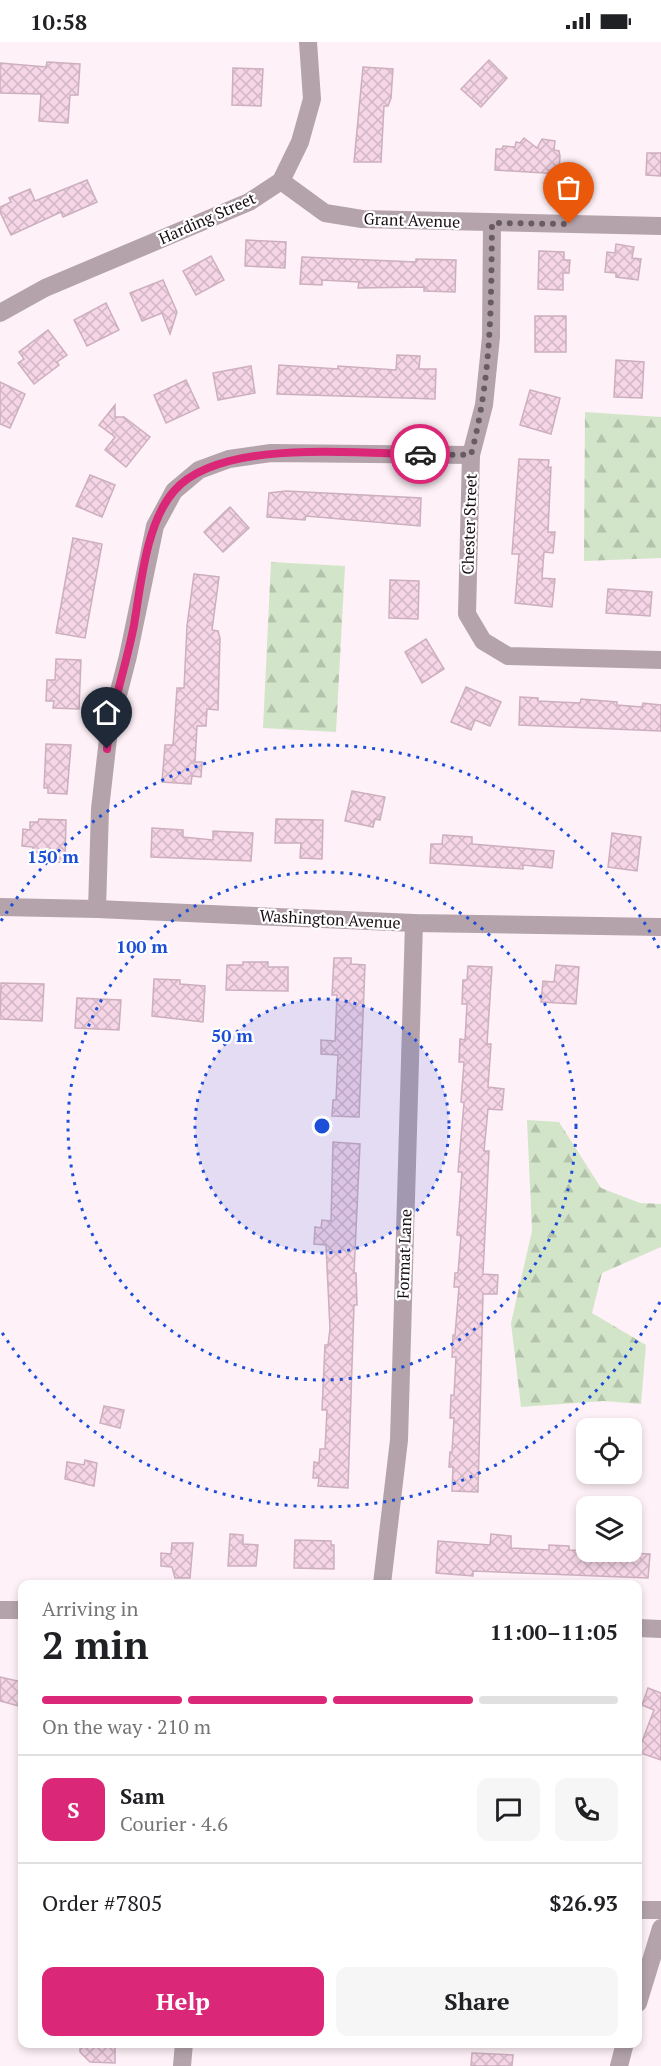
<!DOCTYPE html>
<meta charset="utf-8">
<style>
:root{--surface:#fff;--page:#f6f6f6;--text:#202124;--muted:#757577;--line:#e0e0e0;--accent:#db2777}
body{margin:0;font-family:"PT Serif",serif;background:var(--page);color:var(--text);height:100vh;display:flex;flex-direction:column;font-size:22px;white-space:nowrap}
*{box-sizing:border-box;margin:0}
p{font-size:20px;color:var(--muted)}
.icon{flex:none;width:33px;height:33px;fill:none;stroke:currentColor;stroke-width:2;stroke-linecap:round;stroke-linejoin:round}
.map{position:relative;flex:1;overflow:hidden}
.sheet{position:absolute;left:18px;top:1538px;width:624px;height:468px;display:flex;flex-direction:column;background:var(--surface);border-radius:12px;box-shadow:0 3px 9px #0003}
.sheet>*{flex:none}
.controls{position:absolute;left:576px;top:1376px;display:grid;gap:12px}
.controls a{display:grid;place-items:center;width:66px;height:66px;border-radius:12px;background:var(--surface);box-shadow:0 3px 9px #0003;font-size:30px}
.pin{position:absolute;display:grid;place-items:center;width:51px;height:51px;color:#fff;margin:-62px -26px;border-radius:50% 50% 50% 0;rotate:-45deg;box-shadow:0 0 6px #0007}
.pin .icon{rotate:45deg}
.courier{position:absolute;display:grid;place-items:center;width:60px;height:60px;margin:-30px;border:4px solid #db2777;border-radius:50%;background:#fff;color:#222;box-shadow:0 2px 8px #0007}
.overview em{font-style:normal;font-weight:800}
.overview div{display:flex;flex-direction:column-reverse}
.overview{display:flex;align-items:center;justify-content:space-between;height:102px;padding:0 24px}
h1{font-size:39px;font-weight:800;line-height:45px}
.bar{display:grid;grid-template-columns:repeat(4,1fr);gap:9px 6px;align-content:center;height:72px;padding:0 24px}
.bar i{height:8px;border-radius:4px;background:var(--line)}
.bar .active{background:var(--accent)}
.bar p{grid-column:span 4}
.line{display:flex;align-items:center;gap:15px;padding:0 24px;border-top:2px solid var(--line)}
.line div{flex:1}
.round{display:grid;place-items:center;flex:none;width:63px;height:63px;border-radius:12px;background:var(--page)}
.action{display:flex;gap:12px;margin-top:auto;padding:12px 24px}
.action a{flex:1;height:69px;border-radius:12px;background:var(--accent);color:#fff;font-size:24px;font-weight:800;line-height:69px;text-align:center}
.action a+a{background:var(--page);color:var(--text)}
.status{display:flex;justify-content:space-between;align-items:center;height:42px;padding:0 30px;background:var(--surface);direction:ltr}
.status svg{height:16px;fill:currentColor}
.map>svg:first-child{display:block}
.forest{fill:url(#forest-firs)}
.building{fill:url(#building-cross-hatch);stroke:#cdafbe;stroke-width:1.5}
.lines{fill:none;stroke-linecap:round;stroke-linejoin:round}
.minor{stroke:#b4a3ab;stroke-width:18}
.done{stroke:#685c62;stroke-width:6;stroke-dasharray:0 10.8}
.route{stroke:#db2777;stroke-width:8}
.ring{fill:none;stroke:#1d4ed8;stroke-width:3;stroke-dasharray:3 6}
.labels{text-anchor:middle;stroke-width:4.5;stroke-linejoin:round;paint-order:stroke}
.street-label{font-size:16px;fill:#170c12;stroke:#fff}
.centre{fill:#1d4ed8;stroke:#fff;stroke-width:3}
.ring-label{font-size:18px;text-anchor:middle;font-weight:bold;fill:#1d4ed8;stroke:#fff;stroke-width:4.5;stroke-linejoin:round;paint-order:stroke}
</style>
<div class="status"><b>10:58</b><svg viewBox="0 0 49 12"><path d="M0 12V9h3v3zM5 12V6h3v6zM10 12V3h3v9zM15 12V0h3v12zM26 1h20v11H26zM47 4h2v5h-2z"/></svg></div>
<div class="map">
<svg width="661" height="2024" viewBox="0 0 661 2024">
<defs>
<pattern id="forest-firs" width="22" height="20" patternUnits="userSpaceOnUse" patternTransform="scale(1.5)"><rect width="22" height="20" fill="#d3e5c9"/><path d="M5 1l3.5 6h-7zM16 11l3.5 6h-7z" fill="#b4c3ac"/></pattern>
<pattern id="building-cross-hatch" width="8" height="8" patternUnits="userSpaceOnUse" patternTransform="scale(1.5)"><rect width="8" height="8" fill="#f5d5e6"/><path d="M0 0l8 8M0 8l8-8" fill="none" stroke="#d1b6c4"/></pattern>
</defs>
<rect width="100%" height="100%" fill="#fef1f7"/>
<g class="forest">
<path d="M585,370L661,375V516L584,519Z"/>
<path d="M271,520L345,524L336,690L263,686Z"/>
<path d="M527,1078L559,1080L601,1146L640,1161L661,1162V1205L602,1231L592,1271L646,1303L641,1362L603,1359L521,1365L511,1281L532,1189Z"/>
</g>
<g class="building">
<path d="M489,18L507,36L481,65L461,47Z"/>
<path d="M47,20L80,22L78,53H70L68,81L39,79L41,52L0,51V21L46,25Z"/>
<path d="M363,25L393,27L391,56L388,64H384L381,120H354Z"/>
<path d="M233,26L263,27L261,64L232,63Z"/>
<path d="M524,96L537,106L542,97L555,99L554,108L559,109L560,114L559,132L495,128L496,107H502L503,104L515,105L516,100L520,101Z"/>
<path d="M647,111H661V134L646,133Z"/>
<path d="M87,138L97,160L63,175L61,170L11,193L0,170V165L11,160L9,156L30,147L35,159Z"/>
<path d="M246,198L286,200L285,226L245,224Z"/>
<path d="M616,202L634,205L632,216L641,217L638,238L616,235V231L605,230L607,210L615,211Z"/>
<path d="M539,209L564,210V218H570L569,231H563V248L538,247Z"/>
<path d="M211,214L224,238L196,253L183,229Z"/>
<path d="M302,215L416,220V217L456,218L455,250L424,249V245L358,246L359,240L322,238V243L300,242Z"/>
<path d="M163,238L177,270L170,292L162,271L142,279L130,251Z"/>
<path d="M106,261L119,288L87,304L74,278Z"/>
<rect x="535" y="274" width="31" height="36"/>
<path d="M48,288L67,313L57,320L59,323L34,342L18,321L24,317L19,310Z"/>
<path d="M397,313L420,314L419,327H436L435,357L277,352L279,323L338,327V324L396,328Z"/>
<path d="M616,318L644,320L642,356L614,355Z"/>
<path d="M251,324L255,351L218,358L213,331Z"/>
<path d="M186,338L199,366L166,381L154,353Z"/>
<path d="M0,340L25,352L10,386L0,382Z"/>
<path d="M530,348L560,356L551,392L520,383Z"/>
<path d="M115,363V375H124L150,395L126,425L105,408L115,395L99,383Z"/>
<path d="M519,417L549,418L548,426L551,425L548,490H555L553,511L544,510L542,536L555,537L552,565L515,561L519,512H512Z"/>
<path d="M90,433L115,443L102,475L76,464Z"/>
<path d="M286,449L421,456L420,484L306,474L305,478L267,475L269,451Z"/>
<path d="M230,465L249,486L223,510L204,490Z"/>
<path d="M73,496L102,502L85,596L56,591Z"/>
<path d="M194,532L219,535L212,588L218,589L220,596L218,668L207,667L206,684H197L195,720H202L201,735L192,734L191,742L162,740L165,703H173L177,646H184L187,584Z"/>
<path d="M390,538L419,539L418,577L389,576Z"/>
<path d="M608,547L652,550L650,574L606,571Z"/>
<path d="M426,597L444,627L422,641L405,610Z"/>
<path d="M56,617L81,618L79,667L53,666L54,659H46L47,638H55Z"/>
<path d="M466,645L501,660L490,684L475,678L471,688L451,680Z"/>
<path d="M520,655L538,656V659L580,661L581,657L617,660V663L642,665L643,661L661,663V689L519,683Z"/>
<path d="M46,702L71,703L67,752L48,751V746H44Z"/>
<path d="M352,749L385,755L380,778L375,777L373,785L345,779Z"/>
<path d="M39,777L66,778L65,821L38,817V810H32L33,805L22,804L23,787L30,788V780H38Z"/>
<path d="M276,777L323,778L322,817L300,816L301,801H275Z"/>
<path d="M152,786L183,788V795L213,798V789L253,791L251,819L151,815Z"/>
<path d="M612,791L641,795L637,829L608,825Z"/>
<path d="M443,793L472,795V802L554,809L552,826L523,823V827L430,821L431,802H442Z"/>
<path d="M334,916H351V922L365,923L359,1075L332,1074L333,1058H336L338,1013L321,1012V998L335,999L337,953H332Z"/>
<path d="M243,920H268V925H288V949L226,948L227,923H243Z"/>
<path d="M556,923L579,925L576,962L541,960L543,939L554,940Z"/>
<path d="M468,924L492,925L487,1002H491L488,1045L504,1047L502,1068L488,1067L484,1109H489L483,1232L498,1233L497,1252H483L478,1450L452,1449L453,1425H449L450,1410H452L454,1376H450L451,1353H454L456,1315H452L453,1293H455L459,1245H454L455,1231H458L461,1194L457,1193L462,1130H458L464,1061L461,1060L464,1020H459L460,997L465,998L467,962H462L463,938H467Z"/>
<path d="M154,937L180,938V942L205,944L203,980L152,974Z"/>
<path d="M1,941L44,942L42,979L0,977Z"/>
<path d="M77,956L121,958L119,988L75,986Z"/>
<path d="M333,1100L360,1102L354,1231H356L357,1263H354L348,1446L318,1444L319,1436H313L314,1420L319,1421L320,1407H325L327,1368H322L325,1303H328L330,1287L326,1203L314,1202L315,1185L321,1186L322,1178L331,1179Z"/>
<path d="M104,1364L124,1368L120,1386L100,1381Z"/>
<path d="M85,1418L97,1421L94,1444L65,1437L67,1420L84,1423Z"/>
<path d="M230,1492L243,1493V1502L258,1503L256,1524H228Z"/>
<path d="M491,1492L511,1494V1506L549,1508V1503L569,1504V1508L650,1512L648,1536L473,1529V1534L436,1531L438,1499L490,1503Z"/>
<path d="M295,1498L331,1499V1503H334V1527L294,1526Z"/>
<path d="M172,1501H193L190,1536H175L172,1525L161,1524V1511L171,1512Z"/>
<path d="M0,1635L22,1640L19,1664L0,1659Z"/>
<path d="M648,1646L661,1651V1718L638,1710L654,1668L642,1663Z"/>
<path d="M80,2001H115V2021L90,2020L80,2010Z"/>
<path d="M472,2011L513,2013L512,2024H471Z"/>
</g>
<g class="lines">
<g class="minor">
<path d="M281,139L325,171L362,177L661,184"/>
<path d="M492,181L491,295L484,363L471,413L467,572L483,599L508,614L661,618"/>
<path d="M0,271L45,246L249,160L281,139L300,100L312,57L308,0"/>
<path d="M0,865L97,867L414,881L661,885"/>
<path d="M97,867L100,767L109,688L128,614L155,484L174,449L199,428L229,417L271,411L471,413"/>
<path d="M382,1542L399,1398L414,881"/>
<path d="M0,1568H22"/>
<path d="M638,1586L661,1587"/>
<path d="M638,1868H661"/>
<path d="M638,1961L661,1886"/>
<path d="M182,2024L184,2001"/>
<path d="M619,2024L625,2001"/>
</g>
</g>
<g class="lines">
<path class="done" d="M420,412L471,413C492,332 491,264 492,181L569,182"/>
<path class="route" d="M107,707C111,665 126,625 134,583C141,542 146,481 174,449C220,396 354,412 420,412"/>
</g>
<circle cx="322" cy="1084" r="127" fill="#1d4ed8" fill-opacity=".12"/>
<g class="ring">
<circle cx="322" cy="1084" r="127"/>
<circle cx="322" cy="1084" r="254"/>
<path d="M660 1260A381 381 0 0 1 1 1289M1 879A381 381 0 0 1 660 908"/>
</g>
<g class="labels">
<g class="street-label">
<text transform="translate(207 176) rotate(-24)" y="6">Harding Street</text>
<text transform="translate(412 178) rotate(2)" y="6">Grant Avenue</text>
<text transform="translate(469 482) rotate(-88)" y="6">Chester Street</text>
<text transform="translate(330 877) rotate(3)" y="6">Washington Avenue</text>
<text transform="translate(404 1212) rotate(-88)" y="6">Format Lane</text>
</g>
</g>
<circle cx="322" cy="1084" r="9" class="centre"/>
<g class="ring-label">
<text x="53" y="821">150 m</text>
<text x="142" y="911">100 m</text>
<text x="232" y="1000">50 m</text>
</g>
</svg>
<div class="controls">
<a><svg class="icon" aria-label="locate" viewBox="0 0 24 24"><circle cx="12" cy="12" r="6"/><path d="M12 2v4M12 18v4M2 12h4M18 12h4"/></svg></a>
<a><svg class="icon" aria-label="layers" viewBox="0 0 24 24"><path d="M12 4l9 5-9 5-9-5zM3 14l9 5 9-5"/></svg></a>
</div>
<div class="pin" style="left:569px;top:182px;background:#ea580c"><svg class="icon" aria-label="bag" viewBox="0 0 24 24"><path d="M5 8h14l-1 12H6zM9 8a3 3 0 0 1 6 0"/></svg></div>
<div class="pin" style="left:107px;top:707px;background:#1f2937"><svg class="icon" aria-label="home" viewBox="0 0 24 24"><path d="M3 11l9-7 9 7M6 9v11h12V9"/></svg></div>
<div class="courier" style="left:420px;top:412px"><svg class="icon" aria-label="car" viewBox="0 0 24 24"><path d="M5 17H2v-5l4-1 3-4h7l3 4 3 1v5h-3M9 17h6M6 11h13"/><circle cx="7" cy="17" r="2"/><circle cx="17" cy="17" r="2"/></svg></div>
<section class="sheet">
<div class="overview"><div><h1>2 min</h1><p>Arriving in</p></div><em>11:00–11:05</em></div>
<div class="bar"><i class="active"></i><i class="active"></i><i class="active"></i><i></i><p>On the way · 210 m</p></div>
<div class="line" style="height:108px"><b class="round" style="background:var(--accent);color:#fff">S</b><div><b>Sam</b><p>Courier · 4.6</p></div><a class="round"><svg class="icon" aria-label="chat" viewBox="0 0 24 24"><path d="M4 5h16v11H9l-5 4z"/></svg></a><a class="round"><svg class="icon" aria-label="phone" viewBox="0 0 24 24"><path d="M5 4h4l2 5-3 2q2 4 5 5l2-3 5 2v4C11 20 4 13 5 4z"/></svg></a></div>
<div class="line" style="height:78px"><div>Order #7805</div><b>$26.93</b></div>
<div class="action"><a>Help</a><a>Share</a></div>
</section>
</div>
